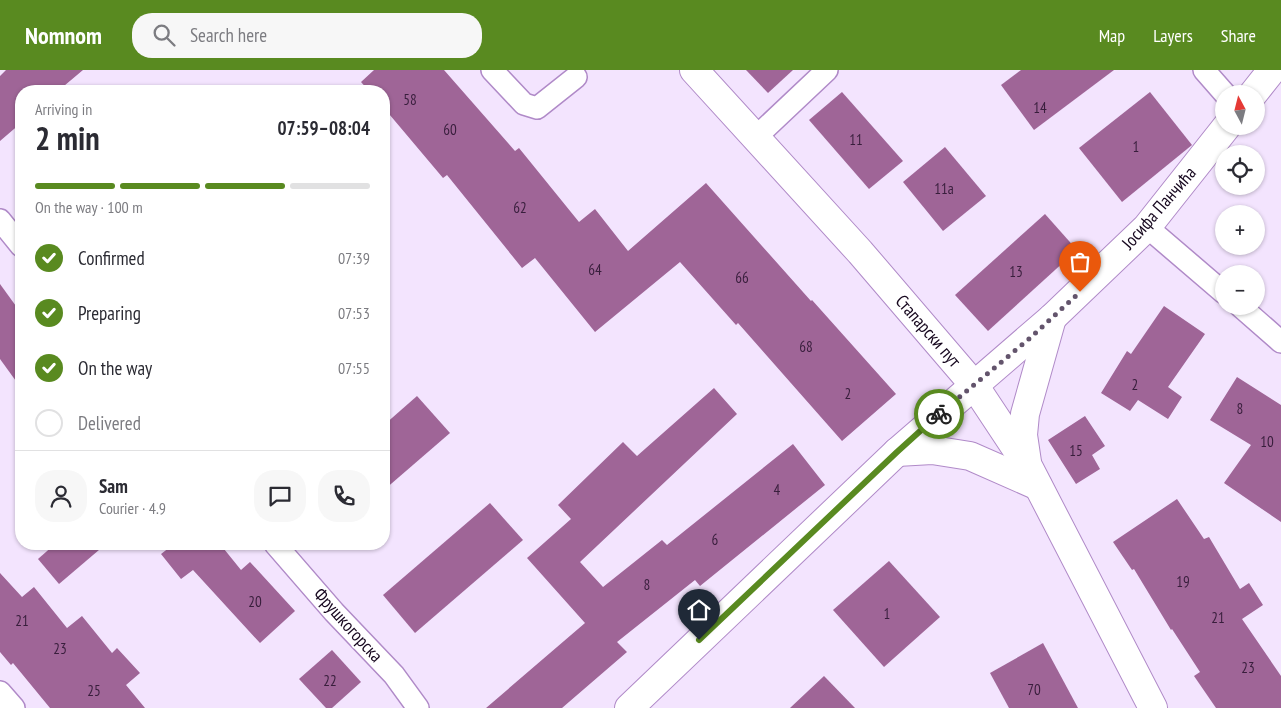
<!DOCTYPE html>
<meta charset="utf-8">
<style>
:root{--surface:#fff;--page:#f7f7f7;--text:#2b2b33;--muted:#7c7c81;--line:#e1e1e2;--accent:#598a20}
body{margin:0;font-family:"PT Sans Narrow",sans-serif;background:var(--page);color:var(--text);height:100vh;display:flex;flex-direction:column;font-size:19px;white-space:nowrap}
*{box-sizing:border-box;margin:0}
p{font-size:16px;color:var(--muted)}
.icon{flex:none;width:28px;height:28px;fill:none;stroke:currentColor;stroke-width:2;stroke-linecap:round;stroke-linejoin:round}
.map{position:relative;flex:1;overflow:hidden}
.details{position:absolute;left:15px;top:15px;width:375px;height:465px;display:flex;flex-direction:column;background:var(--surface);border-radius:20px;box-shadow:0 1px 4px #0004}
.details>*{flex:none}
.needle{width:32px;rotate:353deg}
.controls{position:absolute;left:1215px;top:15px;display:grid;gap:10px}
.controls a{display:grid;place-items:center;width:50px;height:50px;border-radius:50%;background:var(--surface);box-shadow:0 1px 4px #0004;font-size:25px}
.pin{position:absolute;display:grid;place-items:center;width:42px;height:42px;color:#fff;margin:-51px -21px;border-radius:50% 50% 50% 0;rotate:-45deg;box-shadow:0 0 5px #0007}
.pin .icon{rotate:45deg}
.courier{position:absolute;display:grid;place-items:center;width:50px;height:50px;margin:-25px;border:4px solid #598a20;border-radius:50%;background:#fff;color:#222;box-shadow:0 1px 6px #0007}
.overview em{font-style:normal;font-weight:700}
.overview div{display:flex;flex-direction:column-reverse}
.overview{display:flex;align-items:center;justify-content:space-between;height:85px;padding:0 20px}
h1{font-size:32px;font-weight:700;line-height:38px}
.bar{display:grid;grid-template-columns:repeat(4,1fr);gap:8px 5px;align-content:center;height:60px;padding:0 20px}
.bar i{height:6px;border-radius:4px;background:var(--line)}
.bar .active{background:var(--accent)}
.bar p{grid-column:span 4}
.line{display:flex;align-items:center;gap:12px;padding:0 20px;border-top:1px solid var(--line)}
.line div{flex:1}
.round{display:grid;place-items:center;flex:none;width:52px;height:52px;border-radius:20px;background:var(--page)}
ol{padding:0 20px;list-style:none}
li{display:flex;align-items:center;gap:15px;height:55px}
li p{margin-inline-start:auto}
li .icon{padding:5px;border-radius:50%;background:var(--accent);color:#fff;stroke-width:4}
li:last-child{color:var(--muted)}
li i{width:28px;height:28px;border:2px solid var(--line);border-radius:50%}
header{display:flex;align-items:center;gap:30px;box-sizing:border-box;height:70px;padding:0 25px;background:var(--accent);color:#fff}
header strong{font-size:24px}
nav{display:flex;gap:28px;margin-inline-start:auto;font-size:18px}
.search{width:350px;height:45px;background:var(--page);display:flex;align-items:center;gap:12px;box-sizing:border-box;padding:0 18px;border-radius:20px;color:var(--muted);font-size:19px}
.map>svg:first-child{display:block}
.building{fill:#9f6597}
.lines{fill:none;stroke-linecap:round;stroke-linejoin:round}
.street-casing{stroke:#b08ac8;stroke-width:24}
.secondary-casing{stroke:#b08ac8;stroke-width:30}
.street{stroke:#fff;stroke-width:21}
.secondary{stroke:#fff;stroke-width:28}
.done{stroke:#63546c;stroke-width:5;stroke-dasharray:0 9}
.route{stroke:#598a20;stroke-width:6}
.labels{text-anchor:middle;stroke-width:4;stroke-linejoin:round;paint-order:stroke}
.number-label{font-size:15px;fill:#381e3c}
.street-label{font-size:18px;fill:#16071e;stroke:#fff}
</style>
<header>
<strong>Nomnom</strong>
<div class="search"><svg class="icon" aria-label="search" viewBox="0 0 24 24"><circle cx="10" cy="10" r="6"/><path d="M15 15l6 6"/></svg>Search here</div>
<nav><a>Map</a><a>Layers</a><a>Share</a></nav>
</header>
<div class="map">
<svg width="1281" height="638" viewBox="0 0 1281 638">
<rect width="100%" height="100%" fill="#f3e4fe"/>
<g class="building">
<path d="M6,0H83L58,21H21V53L0,71V6Z"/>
<path d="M374,0H444L515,81L519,78L579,152L595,139L628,181L706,113L811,231L812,230L896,324L842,371L738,253L736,255L680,192L595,262L535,188L522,198L447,105L443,108L384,38V21H369L361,12Z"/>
<path d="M746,0H793L768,23Z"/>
<path d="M1021,0H1114L1034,60L1001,15Z"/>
<path d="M842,22L903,91L869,119L809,50Z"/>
<path d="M1150,22L1192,75L1122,132L1079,78Z"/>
<path d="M945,77L986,126L943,161L903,112Z"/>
<path d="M1045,144L1077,180L988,261L955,225Z"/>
<path d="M0,214L21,243V318L0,289Z"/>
<path d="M1164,236L1205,264L1168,317L1182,327L1168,349L1138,330L1130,341L1101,323L1127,281L1131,284Z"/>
<path d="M1237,307L1281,335V452L1224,413L1251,375L1210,350Z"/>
<path d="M714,318L737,344L580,492L603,517L662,470L667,475L793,374L825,415L700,516L695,510L617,572L627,582L562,638H486L585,553L527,488L571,449L558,435L623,372L637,386Z"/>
<path d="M417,326L450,363L384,420V355Z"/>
<path d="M1085,346L1105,376L1092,385L1100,399L1076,414L1048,370Z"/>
<path d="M1177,429L1204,469L1209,467L1240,519L1249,513L1263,535L1242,549L1281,606V638H1216L1194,606L1200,602L1172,559L1171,560L1134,499L1132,500L1113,472Z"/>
<path d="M490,433L523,470L415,563L383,525Z"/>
<path d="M55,474H106L59,514L38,489Z"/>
<path d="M174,474H220L241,500L250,492L295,541L260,573L193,500L181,509L161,484Z"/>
<path d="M889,491L940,547L884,597L833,540Z"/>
<path d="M0,503L22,527L34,517L67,558L82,546L112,583L117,578L140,603L126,615L145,638H50L13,593L11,595L0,582Z"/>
<path d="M1043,573L1078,638H1009L990,603Z"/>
<path d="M332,580L361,612L332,638H326L299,609Z"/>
<path d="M824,606L855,638H790Z"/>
</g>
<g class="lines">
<g class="street-casing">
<g id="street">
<path d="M492,0L524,34L537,38L576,7"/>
<path d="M1204,0L1225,24"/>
<path d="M756,67L827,0"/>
<path d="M0,150L21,176"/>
<path d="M1147,157L1224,223"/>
<path d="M1240,236L1281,272"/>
<path d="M275,474L334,542L394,605L418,638"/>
<path d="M0,622L14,638"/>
</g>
</g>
<g class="secondary-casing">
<g id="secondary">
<path d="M694,0L860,182L974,315L1029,398L1153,638"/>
<path d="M1253,24L1272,0"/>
<path d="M897,382L932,380L970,386L1038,416"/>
<path d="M1027,392L1023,365L1025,344L1052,248"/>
<path d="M629,638L897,382L1052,248L1147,157L1227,56"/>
</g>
</g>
<use href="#street" class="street"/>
<use href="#secondary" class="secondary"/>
</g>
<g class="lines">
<path class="done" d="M939,344L1029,269L1080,222"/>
<path class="route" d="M699,570L897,382L939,344"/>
</g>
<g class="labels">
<g class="number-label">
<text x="410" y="35">58</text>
<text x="1040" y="43">14</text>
<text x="450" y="65">60</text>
<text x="856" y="75">11</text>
<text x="1136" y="82">1</text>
<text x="944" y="124">11a</text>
<text x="520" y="143">62</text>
<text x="595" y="205">64</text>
<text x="1016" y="207">13</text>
<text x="742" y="213">66</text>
<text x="806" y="282">68</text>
<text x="1135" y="320">2</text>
<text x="848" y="329">2</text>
<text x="1240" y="344">8</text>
<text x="1267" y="377">10</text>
<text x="1076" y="386">15</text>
<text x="777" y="425">4</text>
<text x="715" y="475">6</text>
<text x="1183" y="517">19</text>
<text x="647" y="520">8</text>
<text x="255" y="537">20</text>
<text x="887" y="549">1</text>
<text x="1218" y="553">21</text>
<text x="22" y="556">21</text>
<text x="60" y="584">23</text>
<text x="1248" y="603">23</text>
<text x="330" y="616">22</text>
<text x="1034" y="625">70</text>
<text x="94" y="626">25</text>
</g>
<g class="street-label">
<text transform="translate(1159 138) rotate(-49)" y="6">Јосифа Панчића</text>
<text transform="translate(928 261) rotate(49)" y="6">Стапарски пут</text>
<text transform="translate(348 555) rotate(48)" y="6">Фрушкогорска</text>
</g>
</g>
</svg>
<div class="controls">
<a><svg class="needle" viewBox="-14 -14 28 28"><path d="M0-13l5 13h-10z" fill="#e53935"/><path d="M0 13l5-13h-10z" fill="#7c7c81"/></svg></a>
<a><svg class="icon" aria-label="locate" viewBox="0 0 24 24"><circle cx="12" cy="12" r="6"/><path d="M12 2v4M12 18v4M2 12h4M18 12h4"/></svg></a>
<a>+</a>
<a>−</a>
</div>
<div class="pin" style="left:1080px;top:222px;background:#ea580c"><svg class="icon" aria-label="bag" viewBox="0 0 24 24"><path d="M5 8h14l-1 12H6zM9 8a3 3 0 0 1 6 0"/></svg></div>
<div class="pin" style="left:699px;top:570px;background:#1f2937"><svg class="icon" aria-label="home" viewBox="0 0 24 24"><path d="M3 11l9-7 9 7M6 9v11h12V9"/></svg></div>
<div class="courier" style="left:939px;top:344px"><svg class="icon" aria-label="bike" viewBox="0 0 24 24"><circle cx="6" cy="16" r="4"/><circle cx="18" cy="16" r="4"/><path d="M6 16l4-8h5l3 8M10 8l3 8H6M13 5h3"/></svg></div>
<section class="details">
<div class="overview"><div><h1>2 min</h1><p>Arriving in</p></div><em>07:59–08:04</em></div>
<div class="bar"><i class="active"></i><i class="active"></i><i class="active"></i><i></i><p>On the way · 100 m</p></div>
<ol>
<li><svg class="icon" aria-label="check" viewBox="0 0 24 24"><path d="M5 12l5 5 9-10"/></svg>Confirmed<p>07:39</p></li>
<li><svg class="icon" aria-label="check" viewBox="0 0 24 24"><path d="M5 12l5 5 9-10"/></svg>Preparing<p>07:53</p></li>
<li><svg class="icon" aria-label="check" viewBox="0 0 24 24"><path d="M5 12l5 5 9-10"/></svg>On the way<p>07:55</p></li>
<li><i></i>Delivered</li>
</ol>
<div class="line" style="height:90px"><a class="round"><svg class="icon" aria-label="person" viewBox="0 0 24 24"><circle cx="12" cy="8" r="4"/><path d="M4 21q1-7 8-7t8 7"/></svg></a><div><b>Sam</b><p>Courier · 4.9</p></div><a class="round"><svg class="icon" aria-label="chat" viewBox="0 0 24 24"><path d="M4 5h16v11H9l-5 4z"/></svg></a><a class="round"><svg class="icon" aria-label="phone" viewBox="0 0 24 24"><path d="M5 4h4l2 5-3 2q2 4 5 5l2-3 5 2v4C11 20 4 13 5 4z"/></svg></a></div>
</section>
</div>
